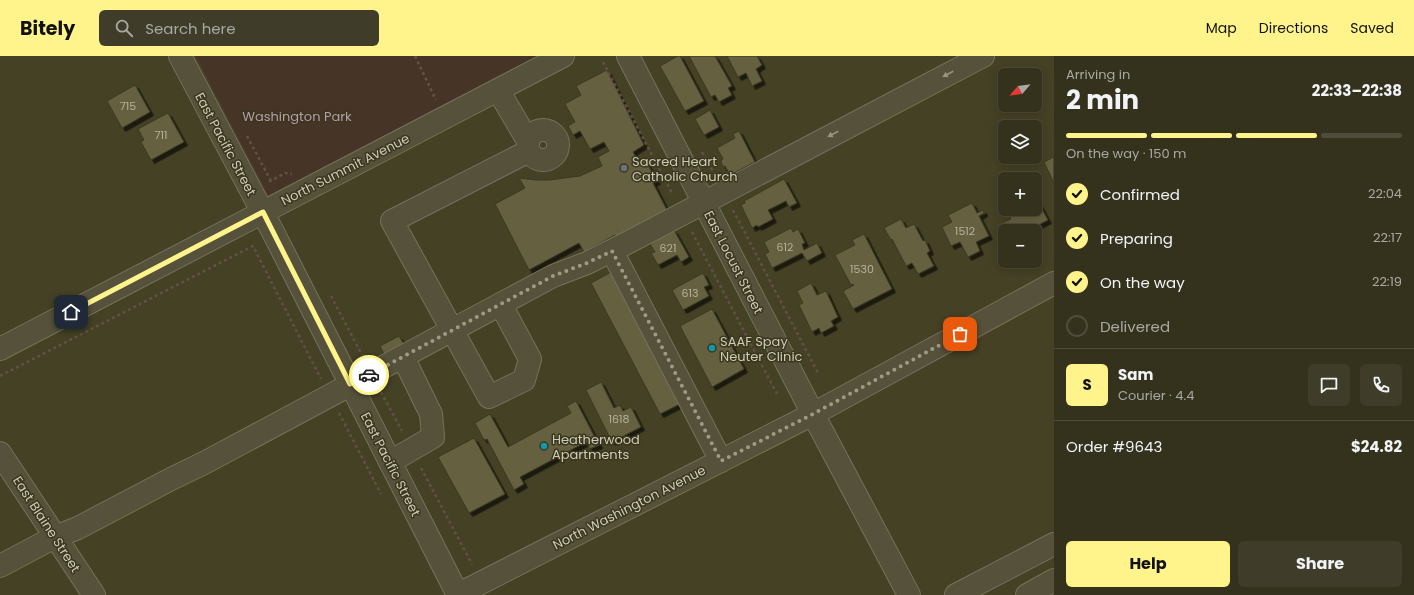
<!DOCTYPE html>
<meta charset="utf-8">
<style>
:root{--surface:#34311c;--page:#3f3d29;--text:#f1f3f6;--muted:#a9a9a3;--line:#4e4c3b;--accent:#fff48b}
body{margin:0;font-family:Poppins,sans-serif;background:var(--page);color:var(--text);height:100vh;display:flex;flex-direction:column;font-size:15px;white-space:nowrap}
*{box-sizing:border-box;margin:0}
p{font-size:13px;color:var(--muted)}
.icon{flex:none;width:22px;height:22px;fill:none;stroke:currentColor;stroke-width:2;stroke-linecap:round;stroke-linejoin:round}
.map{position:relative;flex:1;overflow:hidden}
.details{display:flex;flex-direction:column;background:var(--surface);width:360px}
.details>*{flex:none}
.needle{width:26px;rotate:242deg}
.fabs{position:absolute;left:998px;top:12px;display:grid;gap:8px}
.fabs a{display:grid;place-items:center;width:44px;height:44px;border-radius:6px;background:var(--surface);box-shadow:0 2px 10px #0003,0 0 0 1px var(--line);font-size:20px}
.pin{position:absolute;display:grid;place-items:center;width:34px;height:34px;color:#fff;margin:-17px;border-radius:8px;box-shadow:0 2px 6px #0006}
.courier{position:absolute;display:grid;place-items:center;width:40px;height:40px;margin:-20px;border:3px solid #fff48b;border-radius:50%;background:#fff;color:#222;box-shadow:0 1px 5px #0007}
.summary em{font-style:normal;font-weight:700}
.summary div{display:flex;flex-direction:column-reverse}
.summary{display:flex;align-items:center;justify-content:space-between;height:68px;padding:0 12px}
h1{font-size:26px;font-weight:700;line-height:30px}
.bar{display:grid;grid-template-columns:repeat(4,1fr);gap:6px 4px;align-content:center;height:48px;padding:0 12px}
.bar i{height:5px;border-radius:3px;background:var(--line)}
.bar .on{background:var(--accent)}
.bar p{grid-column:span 4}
.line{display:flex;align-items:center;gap:10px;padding:0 12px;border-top:1px solid var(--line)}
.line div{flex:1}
.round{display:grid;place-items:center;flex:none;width:42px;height:42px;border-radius:6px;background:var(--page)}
ol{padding:0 12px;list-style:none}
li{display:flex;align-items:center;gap:12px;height:44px}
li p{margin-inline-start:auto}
li .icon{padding:4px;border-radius:50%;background:var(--accent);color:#111;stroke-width:4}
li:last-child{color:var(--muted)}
li i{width:22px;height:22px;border:2px solid var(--line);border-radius:50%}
.cta{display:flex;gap:8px;margin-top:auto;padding:8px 12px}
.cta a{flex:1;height:46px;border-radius:6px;background:var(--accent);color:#111;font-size:16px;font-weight:700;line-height:46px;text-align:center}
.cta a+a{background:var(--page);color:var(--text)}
header{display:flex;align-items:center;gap:24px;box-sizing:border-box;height:56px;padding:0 20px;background:var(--accent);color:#111}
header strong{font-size:19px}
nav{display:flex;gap:22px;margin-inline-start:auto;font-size:14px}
.search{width:280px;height:36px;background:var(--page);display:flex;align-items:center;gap:10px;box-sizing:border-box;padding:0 14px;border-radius:6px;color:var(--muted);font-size:15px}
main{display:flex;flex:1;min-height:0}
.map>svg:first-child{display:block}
.green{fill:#463427}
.building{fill:#656041;stroke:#3c3920;filter:url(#shadow)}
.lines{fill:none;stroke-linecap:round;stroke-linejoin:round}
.minor-casing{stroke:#75725b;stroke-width:24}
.path{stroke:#625046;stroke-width:2.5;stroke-dasharray:3 3;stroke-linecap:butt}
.minor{stroke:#55513a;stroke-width:22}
.oneway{fill:#98957f}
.done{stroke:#9e9b84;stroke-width:4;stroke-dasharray:0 7.2}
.route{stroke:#fff48b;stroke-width:5}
.worship-dot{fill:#6b7280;stroke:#3a371e;stroke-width:1.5}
.culture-dot{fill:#0f9aa8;stroke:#3a371e;stroke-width:1.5}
.labels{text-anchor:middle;stroke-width:3;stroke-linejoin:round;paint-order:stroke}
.number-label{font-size:11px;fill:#b4b19a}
.park-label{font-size:13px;fill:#bd99aa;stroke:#3a371e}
.street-label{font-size:13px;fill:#ceccb7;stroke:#3a371e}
.poi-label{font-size:13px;fill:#ceccb7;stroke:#3a371e;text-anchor:start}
</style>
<header>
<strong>Bitely</strong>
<div class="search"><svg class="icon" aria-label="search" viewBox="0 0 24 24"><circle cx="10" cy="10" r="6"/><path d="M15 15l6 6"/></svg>Search here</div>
<nav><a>Map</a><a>Directions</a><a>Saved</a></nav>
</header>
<main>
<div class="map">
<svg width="1054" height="539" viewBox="0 0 1054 539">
<defs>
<filter id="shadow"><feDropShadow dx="3.5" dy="3.5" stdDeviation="0" flood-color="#0009"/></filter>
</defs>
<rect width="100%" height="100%" fill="#454125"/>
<path class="green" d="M196,0H542L271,144Z"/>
<g class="building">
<path d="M678,0H680L704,45L685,55L660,10Z"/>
<path d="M689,0H715L732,30L728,32L732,39L719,46L715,39L711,41Z"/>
<path d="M727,0H757L762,9L756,13L762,25L752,30L746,17L738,21Z"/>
<path d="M607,14L644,89L633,96L638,105L644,102L657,125L653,127L667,154L617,182L615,179L584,196L579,187L529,214L495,148L525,132L519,122L536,124H549L580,120L602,110L598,101L609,95L604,86L590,93L580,75L573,79L568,70L575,66L565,48L581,39L576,30Z"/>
<path d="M135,29L150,56L122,72L107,45Z"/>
<path d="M710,54L719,71L704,79L695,63Z"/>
<path d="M168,57L184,86L151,104L141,86L144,84L138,73Z"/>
<path d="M739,75L755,106L730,119L725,110L723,111L721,105L723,103L717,92L735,82L733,78Z"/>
<path d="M1054,101V127L1044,106Z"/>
<path d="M784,123L797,147L789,151L786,145L768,154L773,163L758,171L757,169L752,172L741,149L745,147L744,145Z"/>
<path d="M1005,131V152L1000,142L1003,141L999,134Z"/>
<path d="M1035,140L1048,164L1027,175H1006L1002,167L1011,163L1005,153H1035Z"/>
<path d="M972,147L977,157L983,154L984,157L979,160L989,180L976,186L980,195L968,201L960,186L951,190L942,171L952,166L948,159Z"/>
<path d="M901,163L906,172L914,168L923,185L925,184L930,195L927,197L934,210L918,218L912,207L906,210L892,183L891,184L884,172Z"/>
<path d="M791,172L793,176L798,173L805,187L802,188L804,194L817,187L822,197L807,205L802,197L772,212L765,198L769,196L764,186Z"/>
<path d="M674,174L689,201L681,206L677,199L658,209L651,197L655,196L650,188Z"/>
<path d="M864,178L892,233L853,253L843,235L854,229L853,228L851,229L835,199L855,189L852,184Z"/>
<path d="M615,214L684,346L660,358L591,227Z"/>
<path d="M703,217L709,229L704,231L709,240L683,254L672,234Z"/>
<path d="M811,227L817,239L826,235L838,261L831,265L834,270L821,277L819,272L812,276L799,249L803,247L797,235Z"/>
<path d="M712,253L744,313L712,331L680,270Z"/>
<path d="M399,280L405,290L385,300L380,290Z"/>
<path d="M601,326L614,352L620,349L623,355L631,351L641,371L612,386L586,334Z"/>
<path d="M576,345L599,389L590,393L586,386L520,421L524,428L514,434L487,383L484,384L475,367L490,358L508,391L571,357L567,350Z"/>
<path d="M474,382L505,438L469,457L438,401Z"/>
</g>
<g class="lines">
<g class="minor-casing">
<g id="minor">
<path d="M180,0L274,178L458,539"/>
<path d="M628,0L813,358L909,539"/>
<path d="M498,34L528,85"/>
<circle cx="543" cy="89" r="15"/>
<path d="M612,195L721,405"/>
<path d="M501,249L530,303L524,324L489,341L392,165L529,95"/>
<path d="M0,293L563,0"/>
<path d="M0,397L94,539"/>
<path d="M390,406L433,381L431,358L403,301"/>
<path d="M0,510L55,481L78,472L171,423L206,406L553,220L587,207L627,187L983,0"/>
<path d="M457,539L813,358L1054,227"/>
<path d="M956,539L1054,488"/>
<path d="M1027,539L1054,524"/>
</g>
</g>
<g class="path">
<path d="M415,0L436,44"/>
<path d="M603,6L673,139"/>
<path d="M247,80L271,125"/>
<path d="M702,96L715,119"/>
<path d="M269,126L285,117L292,118"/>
<path d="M733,154L818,317"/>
<path d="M692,176L777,338"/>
<path d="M331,240L362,299"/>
<path d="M0,320L253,190L321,323"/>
<path d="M381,336L402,375"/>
<path d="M339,357L381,438"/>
<path d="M421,412L472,508"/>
</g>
<use href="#minor" class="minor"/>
</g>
<defs><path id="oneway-solid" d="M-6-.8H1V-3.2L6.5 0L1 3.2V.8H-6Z"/></defs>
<g class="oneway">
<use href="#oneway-solid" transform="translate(948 18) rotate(152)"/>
<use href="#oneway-solid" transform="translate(833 78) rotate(152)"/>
</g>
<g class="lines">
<path class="done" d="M369,319L553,220L587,207L612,195L721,405L813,358L960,278"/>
<path class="route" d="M71,256L263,156L350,328L369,319"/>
</g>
<circle class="worship-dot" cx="624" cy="112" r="4"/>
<g class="culture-dot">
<circle cx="712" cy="292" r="4"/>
<circle cx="544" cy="390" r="4"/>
</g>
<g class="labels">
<g class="number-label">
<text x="128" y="54">715</text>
<text x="161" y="83">711</text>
<text x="965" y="179">1512</text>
<text x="785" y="195">612</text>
<text x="668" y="196">621</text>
<text x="862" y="217">1530</text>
<text x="690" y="241">613</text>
<text x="619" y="367">1618</text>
</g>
<g class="park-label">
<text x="297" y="65">Washington Park</text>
</g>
<g class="street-label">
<text transform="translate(226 88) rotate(62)" y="5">East Pacific Street</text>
<text transform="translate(345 113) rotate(-27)" y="5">North Summit Avenue</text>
<text transform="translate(734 206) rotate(63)" y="5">East Locust Street</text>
<text transform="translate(391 408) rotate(63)" y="5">East Pacific Street</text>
<text transform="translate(629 451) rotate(-27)" y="5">North Washington Avenue</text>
<text transform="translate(47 468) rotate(57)" y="5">East Blaine Street</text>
</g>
<g class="poi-label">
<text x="632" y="110">Sacred Heart<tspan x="632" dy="15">Catholic Church</tspan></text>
<text x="720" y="290">SAAF Spay<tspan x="720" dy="15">Neuter Clinic</tspan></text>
<text x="552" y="388">Heatherwood<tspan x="552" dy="15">Apartments</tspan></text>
</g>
</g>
</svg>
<div class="fabs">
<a><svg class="needle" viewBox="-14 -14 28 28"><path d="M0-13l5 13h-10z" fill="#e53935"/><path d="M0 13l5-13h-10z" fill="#a9a9a3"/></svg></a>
<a><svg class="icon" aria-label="layers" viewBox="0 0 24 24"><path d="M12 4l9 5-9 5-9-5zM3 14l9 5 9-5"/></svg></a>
<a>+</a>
<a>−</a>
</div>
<div class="pin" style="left:960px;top:278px;background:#ea580c"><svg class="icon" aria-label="bag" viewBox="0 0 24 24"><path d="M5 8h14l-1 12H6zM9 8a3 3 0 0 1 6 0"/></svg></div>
<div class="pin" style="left:71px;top:256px;background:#1f2937"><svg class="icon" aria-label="home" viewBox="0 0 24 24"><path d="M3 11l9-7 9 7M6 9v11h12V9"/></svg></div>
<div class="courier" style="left:369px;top:319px"><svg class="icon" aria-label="car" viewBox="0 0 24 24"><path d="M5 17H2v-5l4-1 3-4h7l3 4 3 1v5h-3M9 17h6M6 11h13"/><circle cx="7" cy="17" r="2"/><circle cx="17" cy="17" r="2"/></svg></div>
</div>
<section class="details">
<div class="summary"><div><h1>2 min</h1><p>Arriving in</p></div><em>22:33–22:38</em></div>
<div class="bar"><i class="on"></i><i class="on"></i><i class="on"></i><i></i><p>On the way · 150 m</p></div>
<ol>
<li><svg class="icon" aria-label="check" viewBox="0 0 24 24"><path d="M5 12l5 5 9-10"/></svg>Confirmed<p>22:04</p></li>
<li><svg class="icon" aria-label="check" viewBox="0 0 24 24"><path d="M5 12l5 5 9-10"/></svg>Preparing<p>22:17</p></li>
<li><svg class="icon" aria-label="check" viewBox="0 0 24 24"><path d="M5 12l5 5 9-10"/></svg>On the way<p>22:19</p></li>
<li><i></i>Delivered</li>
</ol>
<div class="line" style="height:72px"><b class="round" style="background:var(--accent);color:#111">S</b><div><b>Sam</b><p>Courier · 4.4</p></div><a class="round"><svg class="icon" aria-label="chat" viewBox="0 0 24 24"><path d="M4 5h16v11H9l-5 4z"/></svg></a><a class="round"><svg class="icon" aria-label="phone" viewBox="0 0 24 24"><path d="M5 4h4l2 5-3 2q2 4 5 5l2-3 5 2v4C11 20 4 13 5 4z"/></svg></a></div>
<div class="line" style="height:52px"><div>Order #9643</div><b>$24.82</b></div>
<div class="cta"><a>Help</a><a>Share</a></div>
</section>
</main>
